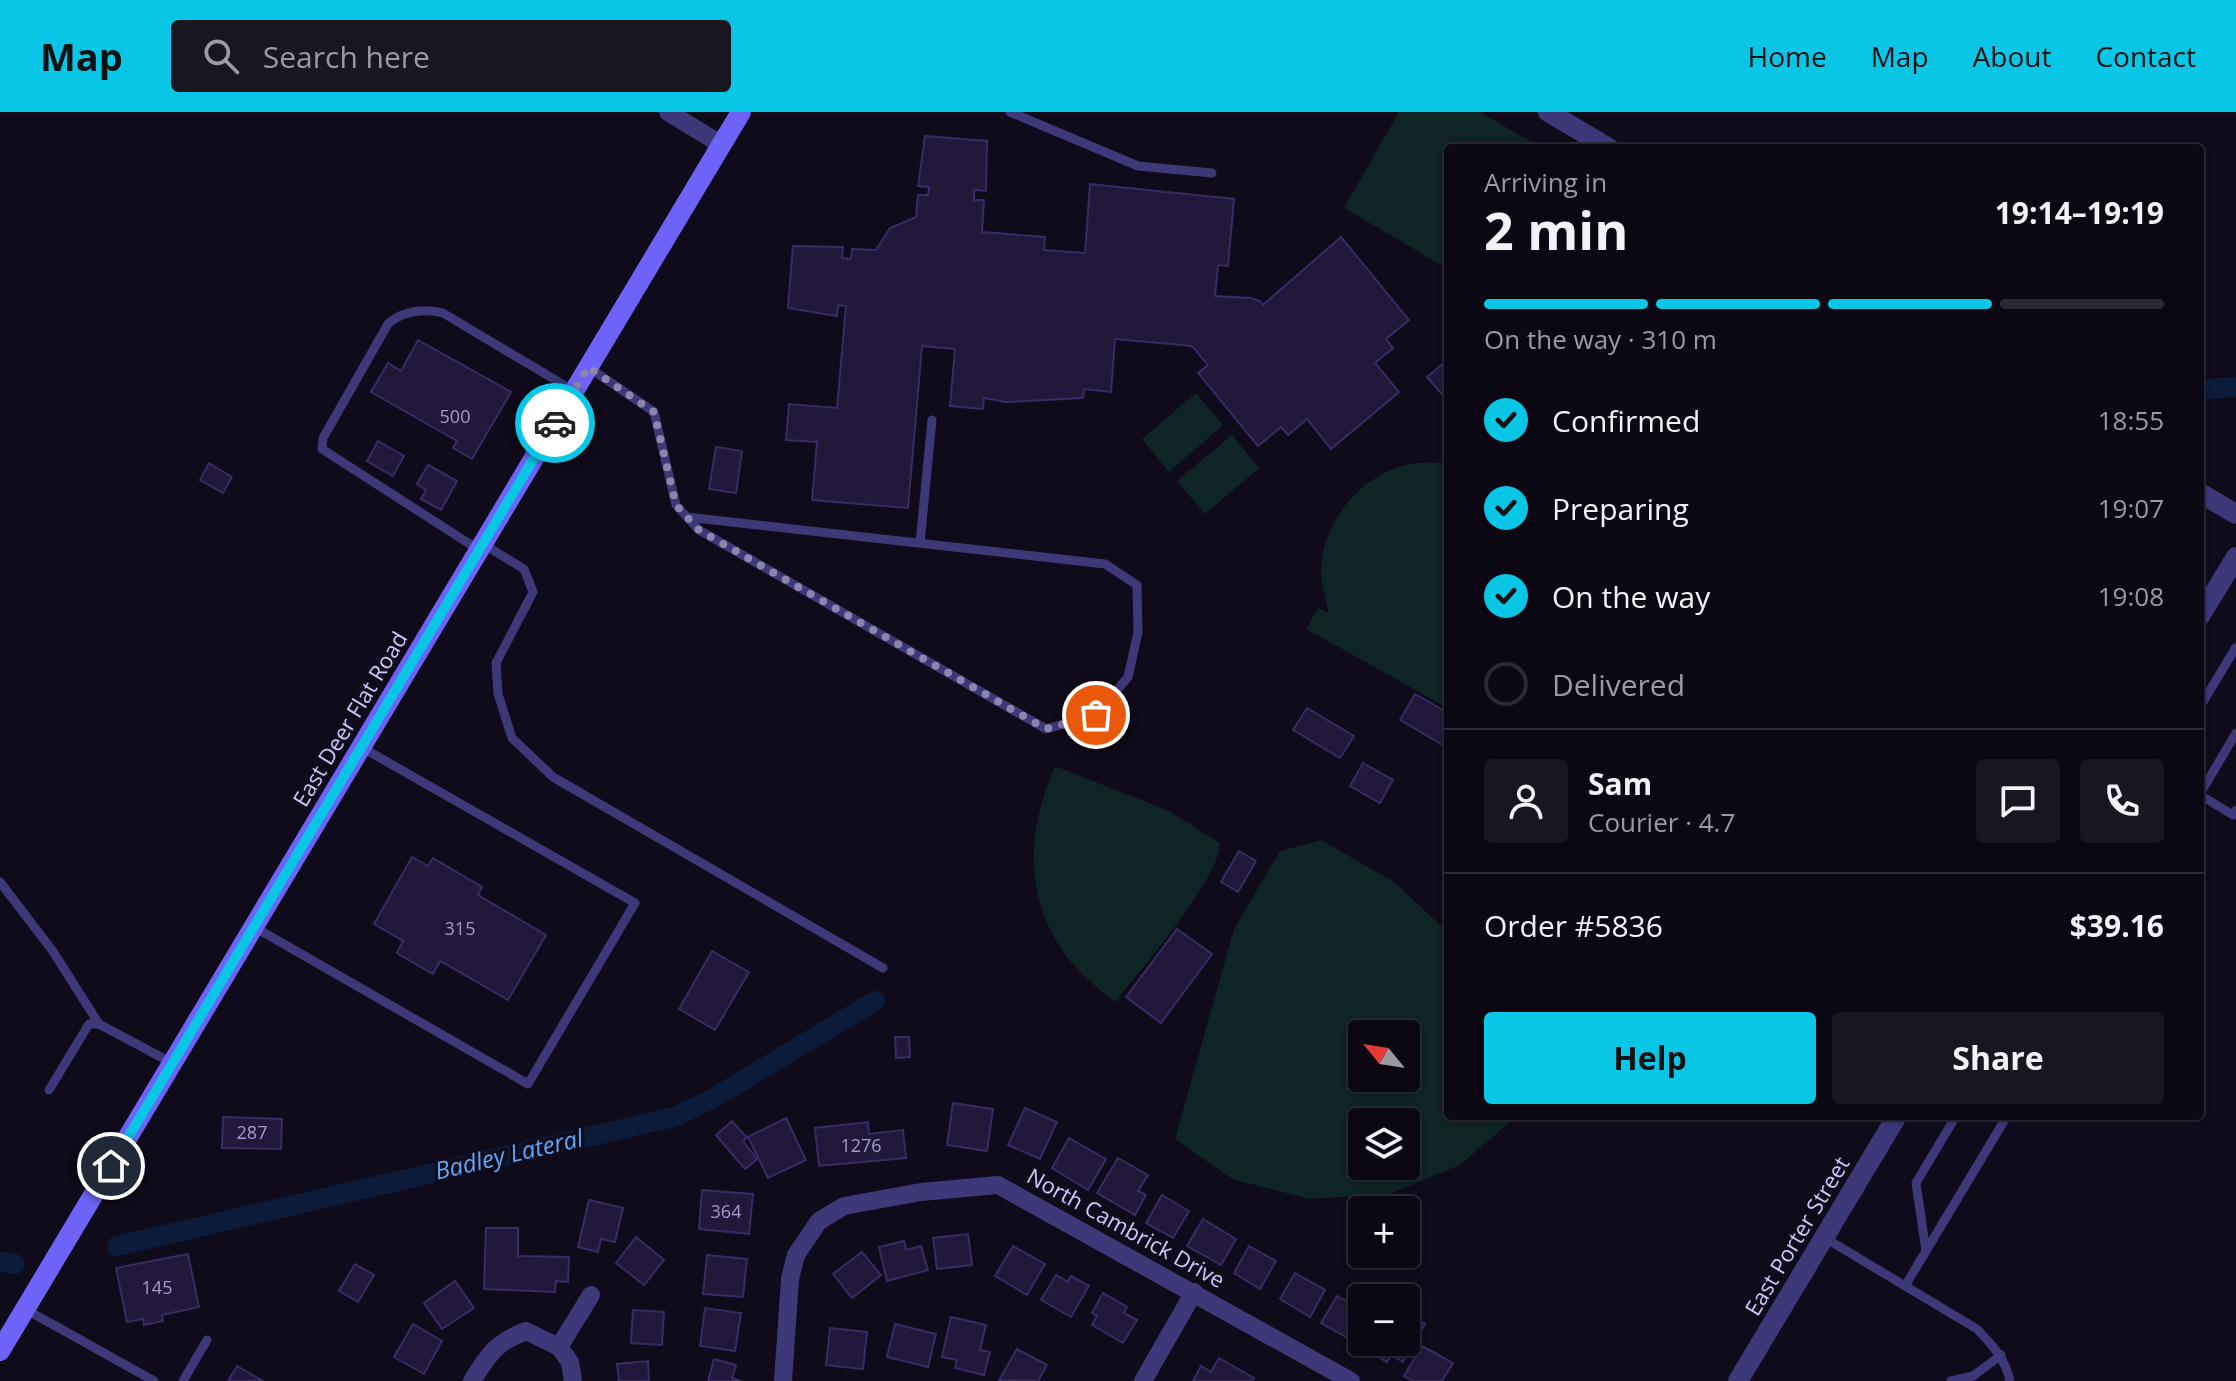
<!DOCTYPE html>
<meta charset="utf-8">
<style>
:root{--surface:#0b0814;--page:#191622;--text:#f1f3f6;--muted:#9a9aa0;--line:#2b2934;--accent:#0ac6e6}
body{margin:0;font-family:"Open Sans",sans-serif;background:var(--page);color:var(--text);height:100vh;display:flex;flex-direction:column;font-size:30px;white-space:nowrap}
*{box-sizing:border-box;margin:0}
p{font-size:26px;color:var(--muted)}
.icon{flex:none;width:44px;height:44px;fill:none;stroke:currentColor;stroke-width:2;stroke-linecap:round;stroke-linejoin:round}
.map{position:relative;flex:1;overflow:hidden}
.drawer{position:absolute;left:1444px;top:32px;width:760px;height:976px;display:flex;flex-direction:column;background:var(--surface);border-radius:8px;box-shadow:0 2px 6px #0004,0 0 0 2px var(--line)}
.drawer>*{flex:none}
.needle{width:52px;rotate:300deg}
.tools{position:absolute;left:1348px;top:908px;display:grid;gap:16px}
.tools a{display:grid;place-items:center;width:72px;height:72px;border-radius:8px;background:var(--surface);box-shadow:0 2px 6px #0004,0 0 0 2px var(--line);font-size:40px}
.pin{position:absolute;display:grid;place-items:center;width:68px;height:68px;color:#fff;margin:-34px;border:4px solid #fff;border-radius:50%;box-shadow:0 2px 8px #0007}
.courier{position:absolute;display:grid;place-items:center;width:80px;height:80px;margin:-40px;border:6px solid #0ac6e6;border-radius:50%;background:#fff;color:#222;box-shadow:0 2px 10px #0007}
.overview em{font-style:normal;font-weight:700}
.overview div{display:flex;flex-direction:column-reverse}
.overview{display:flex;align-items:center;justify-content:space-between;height:136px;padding:0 40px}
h1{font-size:52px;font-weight:700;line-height:60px}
.bar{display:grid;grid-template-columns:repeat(4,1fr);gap:12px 8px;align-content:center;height:96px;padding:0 40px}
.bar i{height:10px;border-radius:6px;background:var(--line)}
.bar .active{background:var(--accent)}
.bar p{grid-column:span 4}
.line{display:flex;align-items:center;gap:20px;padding:0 40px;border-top:2px solid var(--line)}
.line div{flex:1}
.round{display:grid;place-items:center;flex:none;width:84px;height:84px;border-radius:8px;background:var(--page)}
ol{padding:0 40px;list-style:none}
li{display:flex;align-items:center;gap:24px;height:88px}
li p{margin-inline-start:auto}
li .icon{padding:8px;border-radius:50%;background:var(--accent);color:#111;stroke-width:4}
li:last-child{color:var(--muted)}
li i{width:44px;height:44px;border:4px solid var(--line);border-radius:50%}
.button{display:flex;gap:16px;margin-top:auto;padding:16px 40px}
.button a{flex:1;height:92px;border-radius:8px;background:var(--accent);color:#111;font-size:32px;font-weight:700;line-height:92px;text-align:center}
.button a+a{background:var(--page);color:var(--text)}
header{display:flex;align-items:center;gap:48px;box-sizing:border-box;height:112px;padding:0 40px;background:var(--accent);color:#111}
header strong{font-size:38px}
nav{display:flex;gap:44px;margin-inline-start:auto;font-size:28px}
.search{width:560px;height:72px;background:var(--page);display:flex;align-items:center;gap:20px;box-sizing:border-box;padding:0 28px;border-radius:8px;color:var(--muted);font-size:30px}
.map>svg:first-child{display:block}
.green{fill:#0f2424;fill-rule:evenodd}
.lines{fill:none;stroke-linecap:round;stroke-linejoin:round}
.canal{stroke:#0c1b39;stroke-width:20}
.building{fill:#21183a;stroke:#392b65;stroke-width:2}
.service{stroke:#3d3878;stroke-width:9}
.minor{stroke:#3d3878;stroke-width:18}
.tertiary{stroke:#3d3878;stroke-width:20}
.secondary{stroke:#6d63f8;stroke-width:20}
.done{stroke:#8c85ae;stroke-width:8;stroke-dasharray:0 14.4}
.route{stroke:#0ac6e6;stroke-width:10}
.labels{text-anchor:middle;stroke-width:7;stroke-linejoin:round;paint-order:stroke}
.number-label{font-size:18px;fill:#a49bcc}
.street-label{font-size:22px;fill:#d0c7fd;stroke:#0f0b1a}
.water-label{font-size:24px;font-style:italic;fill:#5aa8f8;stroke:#0f0b1a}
</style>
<header>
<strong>Map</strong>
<div class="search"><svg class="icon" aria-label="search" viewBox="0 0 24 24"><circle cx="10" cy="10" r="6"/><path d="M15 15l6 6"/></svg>Search here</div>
<nav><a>Home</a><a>Map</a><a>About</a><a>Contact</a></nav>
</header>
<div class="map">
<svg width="2236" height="1269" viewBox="0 0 2236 1269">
<rect width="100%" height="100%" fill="#0f0b1a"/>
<g class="green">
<path d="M1399,0H1480L1542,36H1448V157L1344,96Z"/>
<path d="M1196,281L1223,313L1169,360L1142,327Z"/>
<path d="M1232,323L1259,356L1205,402L1177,369Z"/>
<path d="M1448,351V596L1306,517L1318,496L1329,501C1326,488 1321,472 1321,458C1323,408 1361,362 1411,352C1422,350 1436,351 1448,351Z"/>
<path d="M1055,654L1169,699L1220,731C1221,765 1139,860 1115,890C1096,875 1076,859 1062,838C1023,780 1028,715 1055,654Z"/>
<path d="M1321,728L1394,770L1448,820V1004H1517L1460,1053L1389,1082L1309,1087L1232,1067L1175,1027L1234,817L1280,739ZM1406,922V966H1362V922ZM1362,1010H1406V1054H1362Z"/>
</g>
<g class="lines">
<g class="canal">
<path d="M2200,278L2236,275"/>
<path d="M117,1134L674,1005L712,987L875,889"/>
<path d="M0,1150L15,1152"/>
</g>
</g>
<g class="building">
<path d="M925,24L987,29L986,79L974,78V88H984L982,120L1045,125L1044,138L1085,141L1090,72L1234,87L1228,154L1218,153L1215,184L1251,186L1260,189L1263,193L1341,125L1409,208L1386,227L1393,236L1375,251L1399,280L1331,337L1307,307L1288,323L1281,315L1258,334L1198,261L1208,253L1192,234L1115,227L1111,280L1084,277L1083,286L1006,290L984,286L983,297L950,294L955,237L922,234L908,396L812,388L817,330L786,328L789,292L837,296L846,194L838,193L837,204L788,196L793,134L843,135L842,146L851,147L852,137L876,138L890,116L916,105L918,83H928L929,75L918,74Z"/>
<path d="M418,228L511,280L472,347L453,336L457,329L371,280L388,251L401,259Z"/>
<path d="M1447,248L1448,249V289L1427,265Z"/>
<path d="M378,329L404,344L393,364L367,349Z"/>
<path d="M716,335L742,339L736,381L709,377Z"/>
<path d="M209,351L232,365L223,381L200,368Z"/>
<path d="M428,353L457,369L441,398L421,387L426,378L417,372Z"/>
<path d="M1415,582L1448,601V636L1400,608Z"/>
<path d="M1307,596L1354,624L1340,646L1293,618Z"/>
<path d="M1363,651L1393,668L1380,691L1350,674Z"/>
<path d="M1239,739L1256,749L1238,780L1221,770Z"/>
<path d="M412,745L428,754L433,746L482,775L478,783L546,823L508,888L440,849L433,862L397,841L403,829L374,812Z"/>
<path d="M1177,817L1212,842L1161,911L1126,885Z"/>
<path d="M712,839L749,860L715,918L679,897Z"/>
<path d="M895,925H909L910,945L896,946Z"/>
<path d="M953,991L993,997L987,1039L947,1033Z"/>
<path d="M1025,996L1057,1010L1040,1047L1008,1033Z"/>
<path d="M223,1005L282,1007L281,1037L222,1036Z"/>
<path d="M786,1006L806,1048L768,1066L748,1025Z"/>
<path d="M732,1009L747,1026L743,1029L757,1047L745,1057L716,1023Z"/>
<path d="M868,1010L869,1022L903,1018L906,1046L819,1054L815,1016Z"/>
<path d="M1069,1026L1106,1047L1088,1078L1052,1056Z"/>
<path d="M1118,1046L1148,1063L1138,1079L1146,1083L1135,1103L1097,1081Z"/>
<path d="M702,1078L753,1082L749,1122L699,1117Z"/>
<path d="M1162,1083L1189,1099L1173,1126L1146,1111Z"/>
<path d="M589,1088L623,1096L615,1130L601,1127L598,1140L578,1135Z"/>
<path d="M1203,1107L1236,1127L1221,1153L1187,1134Z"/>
<path d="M486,1116H518V1144L569,1145L568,1170L556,1169L555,1180L484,1177Z"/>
<path d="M968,1122L972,1153L937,1157L933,1126Z"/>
<path d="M636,1125L664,1148L644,1173L616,1151Z"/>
<path d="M904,1129L906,1138L921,1134L928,1158L887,1169L879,1135Z"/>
<path d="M1013,1134L1045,1152L1027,1183L995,1164Z"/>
<path d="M1249,1134L1276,1149L1260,1177L1234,1161Z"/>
<path d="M862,1140L881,1163L852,1186L833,1162Z"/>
<path d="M188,1142L199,1195L162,1203L163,1209L144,1213L143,1207L127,1210L116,1156Z"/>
<path d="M707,1143L747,1147L743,1185L703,1182Z"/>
<path d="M355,1152L374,1163L358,1190L339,1179Z"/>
<path d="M1295,1161L1325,1178L1310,1205L1280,1187Z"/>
<path d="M1056,1163L1068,1170L1071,1164L1089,1174L1071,1205L1041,1188Z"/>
<path d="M455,1169L474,1196L442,1217L424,1191Z"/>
<path d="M1103,1181L1127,1195L1124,1201L1137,1208L1123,1231L1092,1213L1097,1204L1092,1201Z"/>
<path d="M1337,1184L1362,1198V1209L1351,1228L1321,1211Z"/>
<path d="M705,1196L741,1201L735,1239L700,1234Z"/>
<path d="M633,1198L664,1200L662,1233L631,1231Z"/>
<path d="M1406,1202L1425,1212L1403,1250L1391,1243L1387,1250L1362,1235L1365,1230H1406Z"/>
<path d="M951,1205L986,1213L980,1238L990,1240L984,1263L955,1256L957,1248L942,1245Z"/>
<path d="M413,1212L442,1229L424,1262L394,1245Z"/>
<path d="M895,1212L936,1222L928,1255L887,1245Z"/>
<path d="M830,1216L867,1220L863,1257L826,1253Z"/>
<path d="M1422,1234L1453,1251L1442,1269H1413L1404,1264Z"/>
<path d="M1017,1237L1047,1253L1038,1269L999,1268Z"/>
<path d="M1219,1246L1254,1266L1252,1269H1193L1201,1254L1211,1260Z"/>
<path d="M714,1247L736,1253L732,1266L741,1269H708Z"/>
<path d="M648,1249L649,1269H619L617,1252Z"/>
<path d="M237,1254L263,1269H228Z"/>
</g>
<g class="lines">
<g class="service">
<path d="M1010,0L1138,54L1212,61"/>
<path d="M588,255L654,300L676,393L699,418L1046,617L1096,603L1128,565L1138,520L1137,473L1105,452L687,405"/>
<path d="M920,431L932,308"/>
<path d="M483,432L524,457L533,480L496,551L498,582L512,626L553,665L883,856"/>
<path d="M479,438L322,337L323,326L388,212C401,199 425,196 443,201L574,279"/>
<path d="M2200,595L2236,535"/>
<path d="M2200,682L2236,621"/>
<path d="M2200,683L2233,703L2236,698"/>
<path d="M0,770L52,838L99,912"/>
<path d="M254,815L528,972L635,791L361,635"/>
<path d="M49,978L89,912H99L172,951"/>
<path d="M1825,1126L1977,1217C1993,1234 2005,1246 2010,1269"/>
<path d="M1926,1139L1916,1071L1956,1004"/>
<path d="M1905,1174L2007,1004"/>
<path d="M25,1197L154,1269"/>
<path d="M183,1269L207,1228"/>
<path d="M1951,1269L1973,1264L2001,1243"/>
</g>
<g class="minor">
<path d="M668,0L722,33"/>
<path d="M472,1269C489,1242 495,1231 526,1219L559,1235"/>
<path d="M573,1269L570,1250L559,1235L591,1183"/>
<path d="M783,1269L790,1167L796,1143L819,1109L844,1094L921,1080L998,1073L1351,1269"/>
<path d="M1143,1269L1194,1180"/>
</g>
<g class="tertiary">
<path d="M1548,0L1609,36"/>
<path d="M2200,381L2236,402"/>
<path d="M2200,504L2236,445"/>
<path d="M1738,1269L1897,1004"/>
</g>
<path class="secondary" d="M0,1239L741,0"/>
</g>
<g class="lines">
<path class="done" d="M555,311L588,255L654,300L676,393L699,418L1046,617L1096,603"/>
<path class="route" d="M111,1054L555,311"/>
</g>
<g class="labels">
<g class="number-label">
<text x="455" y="311">500</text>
<text x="460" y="823">315</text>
<text x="252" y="1027">287</text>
<text x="861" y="1040">1276</text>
<text x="726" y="1106">364</text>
<text x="157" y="1182">145</text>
</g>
<g class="street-label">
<text transform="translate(350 607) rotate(-59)" y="8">East Deer Flat Road</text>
<text transform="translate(1126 1116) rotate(29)" y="8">North Cambrick Drive</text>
<text transform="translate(1797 1124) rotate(-59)" y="8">East Porter Street</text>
</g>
<g class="water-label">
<text transform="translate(509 1043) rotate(-13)" y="8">Badley Lateral</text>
</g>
</g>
</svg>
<div class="tools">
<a><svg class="needle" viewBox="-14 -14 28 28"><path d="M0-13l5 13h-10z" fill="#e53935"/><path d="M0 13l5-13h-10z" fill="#9a9aa0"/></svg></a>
<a><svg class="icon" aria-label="layers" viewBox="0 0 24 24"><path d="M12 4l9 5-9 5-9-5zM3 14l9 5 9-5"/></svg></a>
<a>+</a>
<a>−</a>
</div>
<div class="pin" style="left:1096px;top:603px;background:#ea580c"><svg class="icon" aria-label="bag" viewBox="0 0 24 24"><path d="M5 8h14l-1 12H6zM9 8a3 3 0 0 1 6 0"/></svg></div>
<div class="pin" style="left:111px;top:1054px;background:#1f2937"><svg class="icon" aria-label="home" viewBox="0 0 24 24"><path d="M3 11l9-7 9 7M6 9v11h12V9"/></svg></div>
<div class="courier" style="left:555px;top:311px"><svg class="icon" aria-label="car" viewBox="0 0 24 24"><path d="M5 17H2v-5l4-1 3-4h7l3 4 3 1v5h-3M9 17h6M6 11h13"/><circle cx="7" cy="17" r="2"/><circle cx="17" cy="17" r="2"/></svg></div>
<section class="drawer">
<div class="overview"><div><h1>2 min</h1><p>Arriving in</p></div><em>19:14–19:19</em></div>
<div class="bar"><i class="active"></i><i class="active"></i><i class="active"></i><i></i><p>On the way · 310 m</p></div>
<ol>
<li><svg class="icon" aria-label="check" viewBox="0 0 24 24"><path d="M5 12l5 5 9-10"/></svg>Confirmed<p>18:55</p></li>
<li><svg class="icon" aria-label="check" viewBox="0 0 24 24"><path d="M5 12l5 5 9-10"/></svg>Preparing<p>19:07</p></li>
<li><svg class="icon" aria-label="check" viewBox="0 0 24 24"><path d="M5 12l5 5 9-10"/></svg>On the way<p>19:08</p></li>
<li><i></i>Delivered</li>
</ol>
<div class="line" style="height:144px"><a class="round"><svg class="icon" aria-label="person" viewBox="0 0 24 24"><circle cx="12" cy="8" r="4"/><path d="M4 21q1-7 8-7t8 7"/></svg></a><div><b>Sam</b><p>Courier · 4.7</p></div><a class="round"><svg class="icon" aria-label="chat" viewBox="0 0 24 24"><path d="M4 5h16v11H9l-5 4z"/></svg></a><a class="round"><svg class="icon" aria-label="phone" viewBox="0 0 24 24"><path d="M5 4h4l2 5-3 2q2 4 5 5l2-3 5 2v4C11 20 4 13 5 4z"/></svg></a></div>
<div class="line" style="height:104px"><div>Order #5836</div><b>$39.16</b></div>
<div class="button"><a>Help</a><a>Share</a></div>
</section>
</div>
